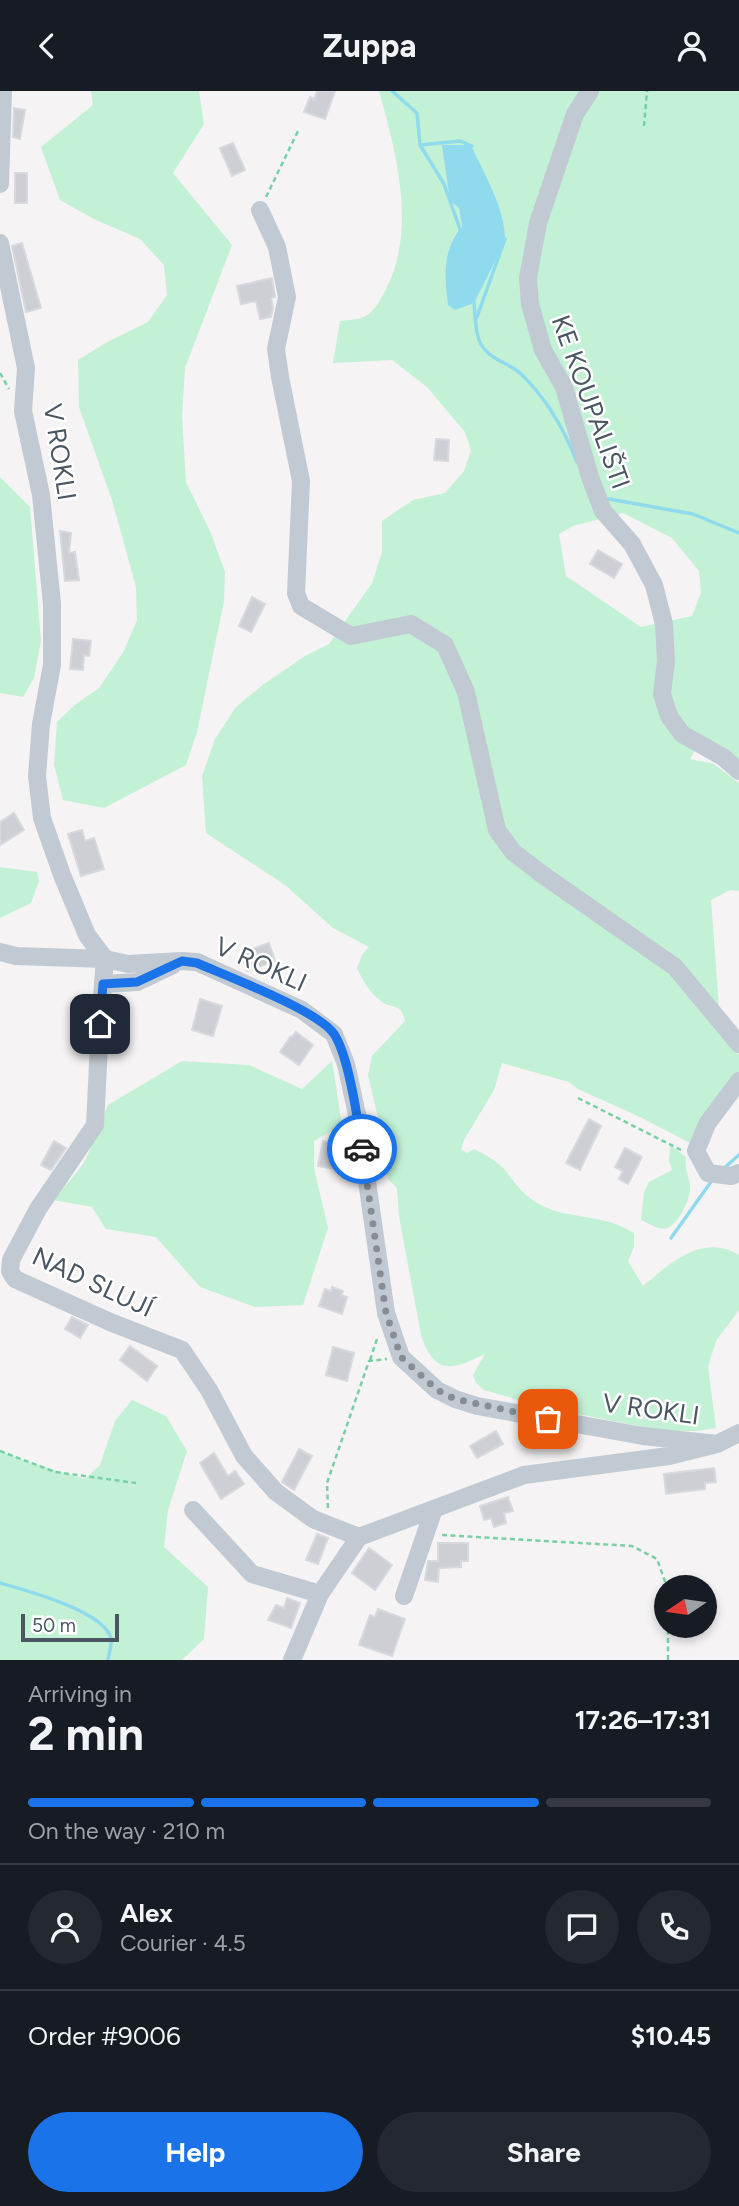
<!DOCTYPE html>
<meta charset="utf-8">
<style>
:root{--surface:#171b24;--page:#242831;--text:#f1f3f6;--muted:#9ea1a6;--line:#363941;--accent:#1a73e8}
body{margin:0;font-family:Figtree,sans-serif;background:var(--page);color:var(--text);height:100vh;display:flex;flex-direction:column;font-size:26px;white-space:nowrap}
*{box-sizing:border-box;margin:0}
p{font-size:23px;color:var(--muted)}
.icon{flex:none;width:38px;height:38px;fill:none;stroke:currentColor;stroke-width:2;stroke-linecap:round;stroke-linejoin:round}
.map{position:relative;height:1569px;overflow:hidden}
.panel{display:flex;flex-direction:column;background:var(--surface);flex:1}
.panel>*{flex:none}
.needle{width:46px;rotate:257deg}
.tools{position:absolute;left:654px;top:1484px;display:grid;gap:14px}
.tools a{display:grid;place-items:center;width:63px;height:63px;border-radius:50%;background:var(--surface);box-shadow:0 4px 10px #0003;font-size:35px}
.scale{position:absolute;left:21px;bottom:18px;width:98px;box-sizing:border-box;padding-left:7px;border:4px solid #4a5661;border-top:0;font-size:19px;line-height:24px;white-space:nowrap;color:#4a5661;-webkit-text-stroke:5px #fff;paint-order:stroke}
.pin{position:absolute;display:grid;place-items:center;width:60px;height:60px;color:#fff;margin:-30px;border-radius:14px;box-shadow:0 4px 10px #0006}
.courier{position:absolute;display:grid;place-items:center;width:70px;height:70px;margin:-35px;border:5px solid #1a73e8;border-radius:50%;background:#fff;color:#222;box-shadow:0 2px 9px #0007}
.head em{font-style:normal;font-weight:700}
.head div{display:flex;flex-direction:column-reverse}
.head{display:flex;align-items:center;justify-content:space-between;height:119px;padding:0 28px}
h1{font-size:46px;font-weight:700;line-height:52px}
.bar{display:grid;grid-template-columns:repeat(4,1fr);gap:10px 7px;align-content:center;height:84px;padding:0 28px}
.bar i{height:9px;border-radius:5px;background:var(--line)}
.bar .on{background:var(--accent)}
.bar p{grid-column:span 4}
.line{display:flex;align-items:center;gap:18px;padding:0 28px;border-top:2px solid var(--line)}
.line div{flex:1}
.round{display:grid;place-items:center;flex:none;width:74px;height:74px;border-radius:37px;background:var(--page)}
.action{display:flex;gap:14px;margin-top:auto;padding:14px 28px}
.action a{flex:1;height:80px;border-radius:42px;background:var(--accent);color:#fff;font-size:28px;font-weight:700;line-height:80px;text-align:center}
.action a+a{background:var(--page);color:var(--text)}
header{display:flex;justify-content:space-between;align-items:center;height:91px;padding:0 28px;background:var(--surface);font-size:32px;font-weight:700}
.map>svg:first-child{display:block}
.green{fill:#c3f1d5;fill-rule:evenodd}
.water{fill:#90daee}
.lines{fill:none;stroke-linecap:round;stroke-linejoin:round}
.stream{stroke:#90daee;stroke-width:3.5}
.building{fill:#cdcfd5;stroke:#d7d9de;stroke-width:2}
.path{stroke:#7ad0a6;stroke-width:2.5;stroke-dasharray:5 3.5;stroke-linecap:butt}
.minor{stroke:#c1cad2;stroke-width:18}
.done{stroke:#868d94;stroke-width:7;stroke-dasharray:0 12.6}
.route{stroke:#1a73e8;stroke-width:9}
.labels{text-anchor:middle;stroke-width:5;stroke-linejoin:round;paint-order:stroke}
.street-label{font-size:26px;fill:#4a5661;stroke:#fff}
</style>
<header><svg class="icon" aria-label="back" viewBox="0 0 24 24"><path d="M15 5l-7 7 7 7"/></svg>Zuppa<svg class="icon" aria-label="person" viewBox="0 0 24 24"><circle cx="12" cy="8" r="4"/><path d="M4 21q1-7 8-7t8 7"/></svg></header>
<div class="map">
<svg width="739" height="1569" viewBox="0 0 739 1569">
<rect width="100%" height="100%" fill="#f5f3f3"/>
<g class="green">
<path d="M91,0H199L204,33L173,82L232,154L185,277L182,325L186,391L210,440L225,481L224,510L197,641L186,674L104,717L63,709L54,674L57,631L76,613L99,597L124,560L137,529L136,496L112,409L79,316L78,269L109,250L148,231L167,204L164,174L140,148L94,128L60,109L41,56L93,14Z"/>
<path d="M379,0H739V674L700,650L690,668L714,673L739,692V800L730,799L711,809L721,943L737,959L739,965V985L692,1053L640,1026L578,998L569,991L502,972L494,999L464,1049L461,1058L467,1062L474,1058C485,1064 498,1070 506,1080C516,1094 524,1105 541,1114C572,1130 600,1121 634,1142V1156L628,1170L643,1195C671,1172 702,1142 739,1164V1219L716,1250L708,1276L716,1337L696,1340H664L543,1316L484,1299L476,1292L473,1284L485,1263C452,1279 435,1285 421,1244L399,1125L397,1097L388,1088L379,1031L368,984L372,965L405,930C401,911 392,919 381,910C369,901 363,890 357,877L362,864L369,856L333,837L285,794L206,742L202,685L215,648L236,616L264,593L305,565L329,553L372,492L382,461V430L413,409L445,402L464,380L471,359L465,341L427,296L392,269L333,272L340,230C347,229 359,229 366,225C375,220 383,204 388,194C416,134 396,62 379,0ZM443,54H471L500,121L505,151L492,175L448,214C444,186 442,157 462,136L459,117L450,110ZM623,422L672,447L699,480L701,502L692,525L641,536L566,485L559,443L573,435Z"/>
<path d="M0,352V386L30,416L41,550L34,587L23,606L0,602Z"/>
<path d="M0,776L37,781L39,790L31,812L0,827Z"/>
<path d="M182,970L249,974L302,998L332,970L342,1034L314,1050V1077L328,1137L303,1214L255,1216L200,1196L156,1146L106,1138L92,1116L53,1109L78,1080L86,1068L108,1014Z"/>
<path d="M670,1054L686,1066C684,1079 691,1089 690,1099C689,1110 678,1134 667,1137C660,1140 648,1132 641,1129L644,1101L649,1091L672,1079L669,1069Z"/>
<path d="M132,1309L166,1325L187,1360L168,1419L164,1456L208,1496L204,1548L182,1569H0V1360L25,1370L85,1388L100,1374L115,1330Z"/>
</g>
<path class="water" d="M442,54H471C484,83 506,118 505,151L474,212L455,219L448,214C444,186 442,158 462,136L459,117L450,110Z"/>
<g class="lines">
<g class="stream">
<path d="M392,0L417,22L420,54L444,93L461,141"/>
<path d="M420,54L460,50L472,55"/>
<path d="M474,211C475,223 475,238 479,249C486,268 508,271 521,283C546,307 564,338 577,371"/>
<path d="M477,226L505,148"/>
<path d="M603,407L693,423L739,442"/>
<path d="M723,1078L739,1064"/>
<path d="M671,1147L713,1088"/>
<path d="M0,1492C25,1499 104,1520 111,1547C112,1554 109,1562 108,1569"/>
</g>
</g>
<g class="building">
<path d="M317,0H335L325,28L304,21L310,6L314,8Z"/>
<path d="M14,17L25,19L20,48L13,46Z"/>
<path d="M233,52L245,79L232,85L220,57Z"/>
<rect x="15" y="82" width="12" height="30"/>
<path d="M22,152L41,217L26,221L12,155Z"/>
<path d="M272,187L275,206L271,207L273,217L271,226L260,228L256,210L241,213L237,195Z"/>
<path d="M436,348L449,349L448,370L434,369Z"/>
<path d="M60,440L71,442L69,462L75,461L79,489L65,490Z"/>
<path d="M598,459L622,473L614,487L590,473Z"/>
<path d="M252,506L265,513L251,541L239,535Z"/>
<path d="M73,548L91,550L89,565L84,564L83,579L70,578Z"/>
<path d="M14,722L24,739L0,754V731Z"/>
<path d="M82,739L85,750L94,747L104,778L81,785L68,743Z"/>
<path d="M269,852L275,870L247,880L241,862Z"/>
<path d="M200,908L222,915L213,945L192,939Z"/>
<path d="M296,941L313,954L299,974L280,961L291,945L292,946Z"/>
<path d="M589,1028L601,1035L580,1079L566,1072Z"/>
<path d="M54,1050L66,1057L51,1079L41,1074Z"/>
<path d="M323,1050L344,1054L340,1079L318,1075Z"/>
<path d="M625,1057L642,1066L628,1093L619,1088L623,1080L615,1076Z"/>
<path d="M332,1196L343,1200L341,1204L347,1206L342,1223L319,1215L325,1198L331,1200Z"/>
<path d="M72,1226L88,1234L80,1247L65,1238Z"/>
<path d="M130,1255L157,1275L147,1290L120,1269Z"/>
<path d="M333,1256L354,1262L347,1290L326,1284Z"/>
<path d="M496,1340L503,1353L477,1367L470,1355Z"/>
<path d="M299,1358L312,1365L294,1399L282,1391Z"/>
<path d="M214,1362L228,1385L235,1380L244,1393L221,1408L200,1372Z"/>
<path d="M714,1377L716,1391L705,1392V1398L666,1403L664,1383Z"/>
<path d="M508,1406L513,1420L504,1422L506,1432L494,1436L491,1427L484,1429L480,1415Z"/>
<path d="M317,1443L328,1447L318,1473L306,1469Z"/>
<path d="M438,1452H468V1470H461V1476L439,1477L438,1491L425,1489L428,1470H438Z"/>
<path d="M369,1457L392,1474L375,1499L352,1482Z"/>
<path d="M287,1507L300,1512L291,1537L268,1529L276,1514L284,1517Z"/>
<path d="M378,1518L405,1528L392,1565L359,1554L370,1524L375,1526Z"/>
</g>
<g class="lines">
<g class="path">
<path d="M644,35L647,0"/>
<path d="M266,106L299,38"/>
<path d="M0,282L9,298"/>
<path d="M578,1007L681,1059"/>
<path d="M370,1269L378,1245"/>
<path d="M0,1360L55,1381L136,1392"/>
<path d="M328,1417L327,1392L369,1270L387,1268"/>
<path d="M442,1444L632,1455L657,1468L667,1496"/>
<path d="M668,1569V1535"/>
</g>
<g class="minor">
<path d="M590,0L575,23L538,132L528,187L530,213L543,259L564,296L590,386L603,420L632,453L654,494L664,533L666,570L662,603L669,625L682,643L723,666L739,680"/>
<path d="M0,93L3,0"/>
<path d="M260,119L277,156L287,206L276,258L280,286L301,390L296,502L301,515L351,545L411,533L445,554L466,601L497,739L513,761L543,784L675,876L739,953"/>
<path d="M0,152L26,277L23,320L41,404L52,513V574L41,633L37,685L42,727L62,784L87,844L105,868"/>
<path d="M0,861L16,865L105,868L128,873L182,870L197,871L302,919L334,943L346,973L358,1028L386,1222L401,1266L437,1299L455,1308L477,1315L643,1345L717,1353"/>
<path d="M105,868L100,933L95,1034L38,1118L11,1169L10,1180L15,1188L110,1231L182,1259L209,1299L244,1365L276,1401L313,1428L359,1446"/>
<path d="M103,893L137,891L173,874"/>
<path d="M739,990L707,1033L696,1060L708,1082L731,1085L739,1082"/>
<path d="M193,1419L252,1483L320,1503"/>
<path d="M359,1446L524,1384L669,1365L717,1353L739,1342"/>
<path d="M404,1505L434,1418"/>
<path d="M292,1569L320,1503L359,1446"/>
</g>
</g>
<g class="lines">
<path class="done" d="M362,1058L386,1222L401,1266L437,1299L455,1308L548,1328"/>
<path class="route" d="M100,933L103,893L137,891L182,870L197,872C227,885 319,920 334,943C349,965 358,1030 362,1058"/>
</g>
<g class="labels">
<g class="street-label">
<text transform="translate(591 311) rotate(70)" y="9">KE KOUPALIŠTI</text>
<text transform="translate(60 361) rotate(81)" y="9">V ROKLI</text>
<text transform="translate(261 873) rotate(24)" y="9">V ROKLI</text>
<text transform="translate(93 1191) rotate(25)" y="9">NAD SLUJÍ</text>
<text transform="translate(651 1318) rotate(8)" y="9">V ROKLI</text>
</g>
</g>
</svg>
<div class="tools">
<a><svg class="needle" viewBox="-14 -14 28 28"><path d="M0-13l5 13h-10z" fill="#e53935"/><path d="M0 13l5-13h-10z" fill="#9ea1a6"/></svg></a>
</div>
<div class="scale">50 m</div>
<div class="pin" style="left:548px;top:1328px;background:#ea580c"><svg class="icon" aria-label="bag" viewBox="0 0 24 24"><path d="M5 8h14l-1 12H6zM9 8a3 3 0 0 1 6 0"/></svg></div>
<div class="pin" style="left:100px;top:933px;background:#1f2937"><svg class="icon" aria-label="home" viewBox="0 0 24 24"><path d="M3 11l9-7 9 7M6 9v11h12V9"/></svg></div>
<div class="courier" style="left:362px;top:1058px"><svg class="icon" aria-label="car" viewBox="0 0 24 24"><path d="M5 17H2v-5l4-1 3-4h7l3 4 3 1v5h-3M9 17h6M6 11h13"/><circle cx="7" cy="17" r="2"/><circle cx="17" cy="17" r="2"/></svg></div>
</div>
<section class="panel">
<div class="head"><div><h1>2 min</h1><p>Arriving in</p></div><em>17:26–17:31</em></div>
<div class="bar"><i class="on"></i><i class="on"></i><i class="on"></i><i></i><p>On the way · 210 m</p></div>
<div class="line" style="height:126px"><a class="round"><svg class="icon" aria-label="person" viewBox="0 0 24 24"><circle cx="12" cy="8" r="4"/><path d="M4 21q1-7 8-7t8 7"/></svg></a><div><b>Alex</b><p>Courier · 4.5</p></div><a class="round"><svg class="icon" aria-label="chat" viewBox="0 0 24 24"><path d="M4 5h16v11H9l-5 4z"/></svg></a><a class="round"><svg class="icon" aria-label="phone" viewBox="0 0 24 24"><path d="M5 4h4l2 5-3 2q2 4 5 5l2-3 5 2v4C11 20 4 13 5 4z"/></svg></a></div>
<div class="line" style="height:91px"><div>Order #9006</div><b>$10.45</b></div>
<div class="action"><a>Help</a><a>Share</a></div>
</section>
